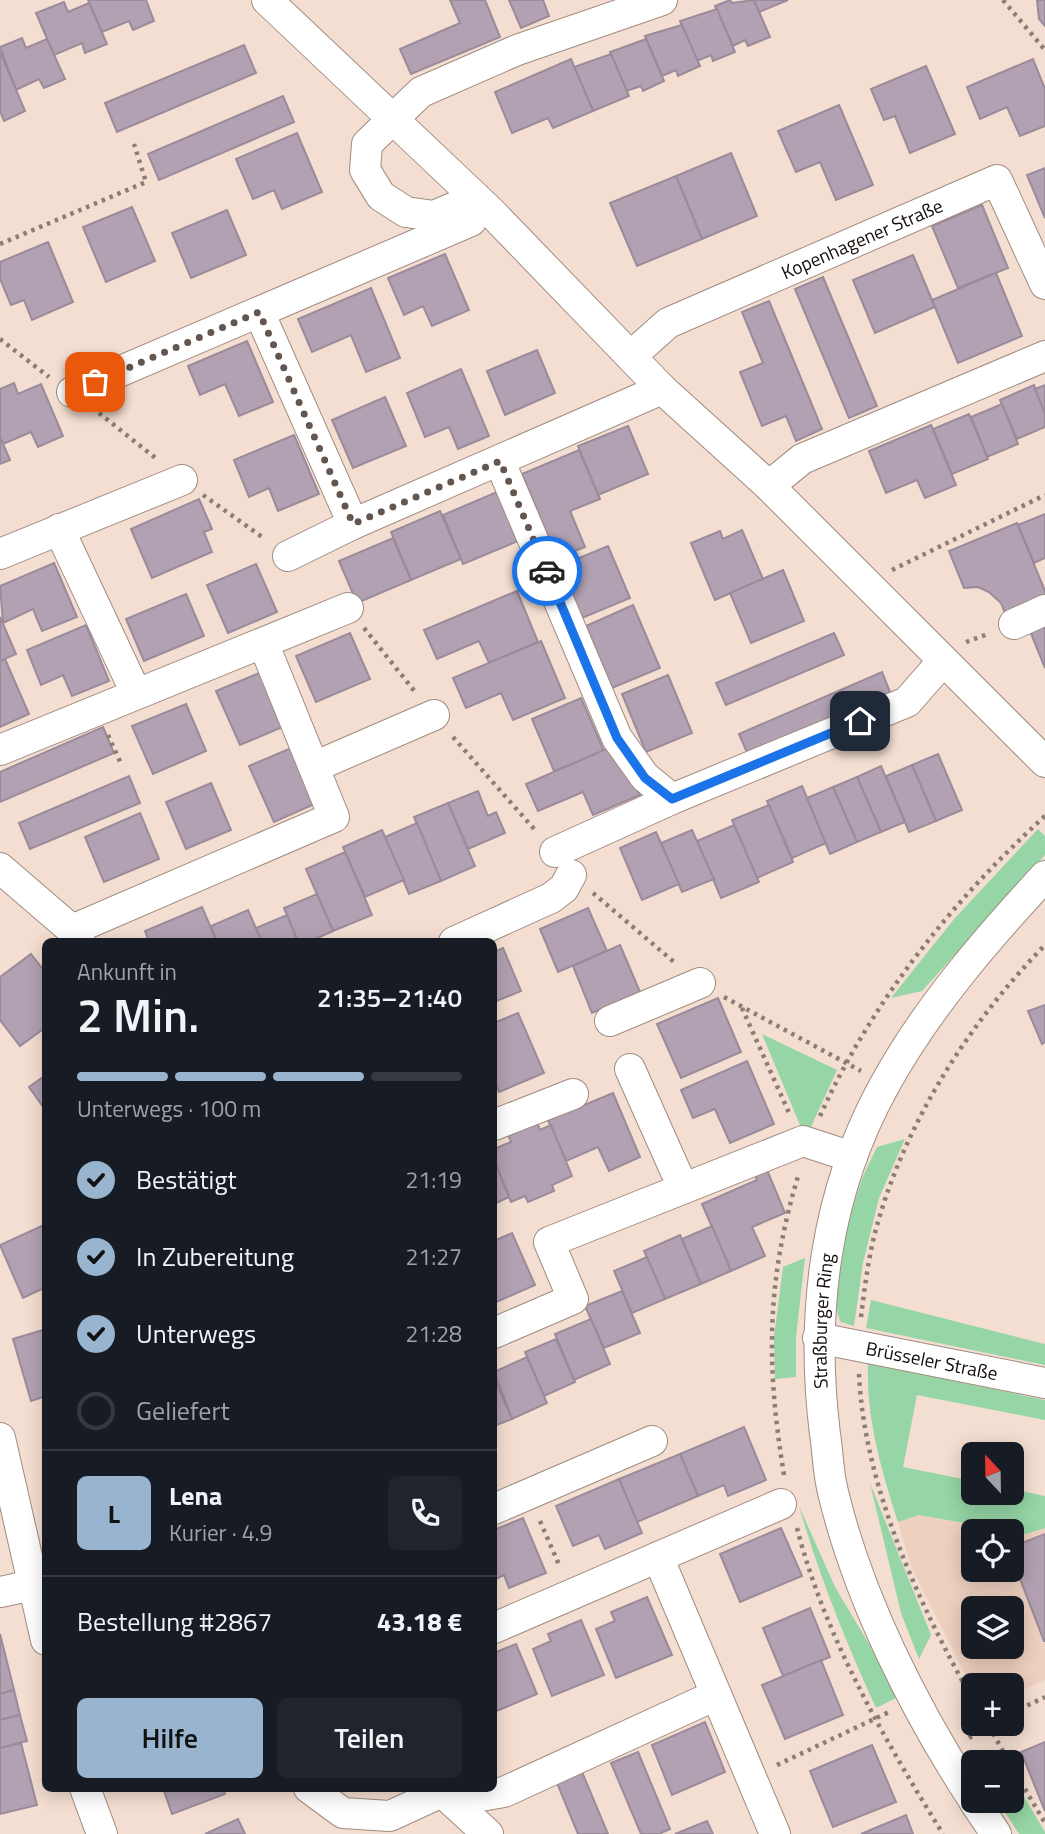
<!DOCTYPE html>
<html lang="de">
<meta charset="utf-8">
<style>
:root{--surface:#171b24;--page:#20242c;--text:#f1f3f6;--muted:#9ea1a6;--line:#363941;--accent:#98b4cf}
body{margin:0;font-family:"Titillium Web",sans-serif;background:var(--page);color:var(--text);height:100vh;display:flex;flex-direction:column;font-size:26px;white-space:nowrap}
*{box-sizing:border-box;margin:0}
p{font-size:23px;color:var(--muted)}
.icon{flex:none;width:38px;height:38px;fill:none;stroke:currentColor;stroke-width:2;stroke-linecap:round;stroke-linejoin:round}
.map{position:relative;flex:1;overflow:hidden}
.sheet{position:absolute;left:42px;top:938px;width:455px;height:854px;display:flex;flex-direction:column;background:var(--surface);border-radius:10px;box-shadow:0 4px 18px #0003}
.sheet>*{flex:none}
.needle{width:46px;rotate:338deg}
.buttons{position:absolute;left:961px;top:1442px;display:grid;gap:14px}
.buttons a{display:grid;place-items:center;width:63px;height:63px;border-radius:10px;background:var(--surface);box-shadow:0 4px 18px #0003;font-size:35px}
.pin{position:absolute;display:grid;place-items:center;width:60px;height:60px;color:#fff;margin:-30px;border-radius:14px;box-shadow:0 4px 10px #0006}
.courier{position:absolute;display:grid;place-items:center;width:70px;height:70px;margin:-35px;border:5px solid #1a73e8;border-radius:50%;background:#fff;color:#222;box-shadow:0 2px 9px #0007}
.head em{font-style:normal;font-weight:600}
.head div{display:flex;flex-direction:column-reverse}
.head{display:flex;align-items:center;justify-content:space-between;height:119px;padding:0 35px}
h1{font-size:46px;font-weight:600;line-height:52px}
.bar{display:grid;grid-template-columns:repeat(4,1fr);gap:10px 7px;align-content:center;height:84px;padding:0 35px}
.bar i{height:9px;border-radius:5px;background:var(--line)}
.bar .on{background:var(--accent)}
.bar p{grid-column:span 4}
.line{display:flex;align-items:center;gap:18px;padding:0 35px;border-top:2px solid var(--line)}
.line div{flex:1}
.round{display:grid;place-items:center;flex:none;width:74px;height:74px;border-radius:10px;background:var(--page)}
ol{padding:0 35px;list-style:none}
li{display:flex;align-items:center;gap:21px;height:77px}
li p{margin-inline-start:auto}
li .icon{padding:7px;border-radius:50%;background:var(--accent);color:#111;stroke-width:4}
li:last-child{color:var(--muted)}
li i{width:38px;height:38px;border:4px solid var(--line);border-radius:50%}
.action{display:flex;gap:14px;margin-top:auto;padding:14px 35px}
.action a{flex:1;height:80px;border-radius:10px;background:var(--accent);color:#111;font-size:28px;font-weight:600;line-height:80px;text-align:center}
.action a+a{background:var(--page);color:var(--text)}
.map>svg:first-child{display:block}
.built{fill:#eed0bf;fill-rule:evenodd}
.green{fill:#96d5a5}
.building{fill:#b2a1b2;stroke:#9a8a9a;stroke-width:2}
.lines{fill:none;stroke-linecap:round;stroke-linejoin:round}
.minor-casing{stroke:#a18c80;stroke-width:32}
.path{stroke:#8c7d75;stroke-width:4.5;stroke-dasharray:3.5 5;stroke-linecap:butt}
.minor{stroke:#fff;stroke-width:30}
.done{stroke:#62564f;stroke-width:7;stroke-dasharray:0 12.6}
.route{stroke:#1a73e8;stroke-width:9}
.labels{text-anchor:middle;stroke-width:7;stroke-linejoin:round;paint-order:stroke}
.street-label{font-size:19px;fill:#140d09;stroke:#fff}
</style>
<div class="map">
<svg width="1045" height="1834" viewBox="0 0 1045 1834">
<rect width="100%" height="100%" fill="#f4ded1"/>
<path class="built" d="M919,1515L1026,1534L1045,1528V1680L1012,1695V1685H973V1690L911,1566L898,1522ZM973,1531H1012V1570H973ZM973,1608H1012V1647H973Z"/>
<g class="green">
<path d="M1038,829L1045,836V855L922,991L891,998L955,918Z"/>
<path d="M762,1034L837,1070L810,1129L800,1125Z"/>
<path d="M905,1139L879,1198L863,1263L854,1326L841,1322C827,1301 850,1213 859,1188C863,1174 871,1160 877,1147Z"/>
<path d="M805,1258L796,1337V1377L775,1379L774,1337L783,1267Z"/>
<path d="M871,1300L1045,1344V1365L866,1328Z"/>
<path d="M868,1363L1045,1400V1420L917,1395L903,1467L973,1481V1493H1012V1489L1045,1496V1528L1026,1534L919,1515L898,1522C881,1469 866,1418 868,1363Z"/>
<path d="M870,1483L931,1635L919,1659L901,1613Z"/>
<path d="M799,1506L835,1587L900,1696L876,1708C846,1642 819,1576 799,1506Z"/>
<path d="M1012,1776L1045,1832V1834H1019L998,1801H1012Z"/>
</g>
<g class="building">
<path d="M88,0H146L154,21L133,30L129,21L102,32Z"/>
<path d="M450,0H485L500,37L411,74L400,49L460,23Z"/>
<path d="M509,0H543L549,16L521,28Z"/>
<path d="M730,0L732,3L754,0L770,37L748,46L745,40L733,46L715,6Z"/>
<path d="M754,0H788L759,12Z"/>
<path d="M1037,0H1045V26L1039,19Z"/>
<path d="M64,2L68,12L89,3L107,44L85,53L82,43L54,55L36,13Z"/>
<path d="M717,9L735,52L713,61L711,55L697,61L680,21Z"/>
<path d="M682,25L700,66L678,76L676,70L662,76L645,36Z"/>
<path d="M22,38L26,48L47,39L65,79L44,88L39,79L16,90L0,47Z"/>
<path d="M646,39L664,81L643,91L641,86L626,91L610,52Z"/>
<path d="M244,45L256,73L117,132L105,103Z"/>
<path d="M0,52L25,111L4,121L0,111Z"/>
<path d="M611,54L629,96L593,111L574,67Z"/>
<path d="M571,59L593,111L553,128L548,118L512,133L495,92Z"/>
<path d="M1033,59L1045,89V126L1020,136L1007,107L980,119L967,87Z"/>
<path d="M926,66L955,134L910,153L895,116L884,120L871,89Z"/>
<path d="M283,96L294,122L159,180L148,154Z"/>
<path d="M839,105L873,185L836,200L820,162L796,172L778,131Z"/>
<path d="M297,133L322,192L282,209L274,190L253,199L236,159Z"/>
<path d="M731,153L757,216L702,239L676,176Z"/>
<path d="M1045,168V218L1027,175Z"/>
<path d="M676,176L702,239L637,266L610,203Z"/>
<path d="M982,205L1008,268L958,288L932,226Z"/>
<path d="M132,207L155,261L106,282L83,227Z"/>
<path d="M227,210L246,255L191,278L172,233Z"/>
<path d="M48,242L73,302L32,320L24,300L11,305L0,279V262Z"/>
<path d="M445,254L469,310L432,326L423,306L404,315L388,278Z"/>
<path d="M913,255L935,307L875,333L853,280Z"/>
<path d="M996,273L1022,336L958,363L932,300Z"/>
<path d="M823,277L877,406L849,418L795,289Z"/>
<path d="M371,288L400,358L366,372L351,335L312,352L298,319Z"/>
<path d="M769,301L822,429L796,441L786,416L762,426L740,372L763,363L742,312Z"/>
<path d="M247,341L273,402L239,416L225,384L200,395L188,366Z"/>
<path d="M537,350L555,393L505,415L487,371Z"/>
<path d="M461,369L489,436L458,449L449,427L425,437L407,393Z"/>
<path d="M14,383L18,394L41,384L63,436L38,447L31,432L3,444L0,437V389Z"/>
<path d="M1034,385L1045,413V427L1017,439L1000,400Z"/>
<path d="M1045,385V413L1035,389Z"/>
<path d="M385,397L406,446L353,468L332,420Z"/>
<path d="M1002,404L1018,444L987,457L971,417Z"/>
<path d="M969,414L988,459L952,474L933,429Z"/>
<path d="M931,425L956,485L925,498L917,480L886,493L869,451Z"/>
<path d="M628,426L648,474L598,495L578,446Z"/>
<path d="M294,435L319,494L278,511L269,488L249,497L234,460Z"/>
<path d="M0,437L10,460L0,464Z"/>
<path d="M579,450L600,499L570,511L585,547L557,558L522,474Z"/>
<path d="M497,492L518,541L463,564L443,515Z"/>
<path d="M199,499L212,529L204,532L212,552L152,578L131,529Z"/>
<path d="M440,511L461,559L411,580L391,532Z"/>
<path d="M1045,514V558L1034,563L1018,525Z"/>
<path d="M1017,523L1045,591V602L1007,618L1001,603L989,592L978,587L964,588L949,551Z"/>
<path d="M742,530L763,579L715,600L691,543L720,531L723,539Z"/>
<path d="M393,538L411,580L357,603L339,561Z"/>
<path d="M608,546L630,598L582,618L560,566Z"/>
<path d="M54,563L77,617L42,631L33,609L3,623L0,586Z"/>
<path d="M256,564L277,612L228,633L207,585Z"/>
<path d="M783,570L804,621L751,643L730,593Z"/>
<path d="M517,591L538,642L489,663L479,641L437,659L424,630Z"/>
<path d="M186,594L204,636L144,661L126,619Z"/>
<path d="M633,605L660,668L612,688L586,626Z"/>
<path d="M0,617L16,654L0,661Z"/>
<path d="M86,625L109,681L72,696L63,675L41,685L27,650Z"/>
<path d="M1045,625V668L1030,631Z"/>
<path d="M350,633L370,679L316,702L296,656Z"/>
<path d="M834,633L844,655L726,705L716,683Z"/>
<path d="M541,641L565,698L513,720L501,693L466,708L453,678Z"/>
<path d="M5,659L29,714L0,727V661Z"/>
<path d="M264,671L287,725L240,745L216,691Z"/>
<path d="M882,672L892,697L749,757L739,734Z"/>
<path d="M668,675L692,733L646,752L622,694Z"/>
<path d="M581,698L604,751L554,771L532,719Z"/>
<path d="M186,704L206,751L153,774L132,726Z"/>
<path d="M103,727L114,753L0,802V772Z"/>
<path d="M618,744L640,795L593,815L583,792L538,811L526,784Z"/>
<path d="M296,746L319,802L274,822L249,766Z"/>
<path d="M938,754L962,810L936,821L912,765Z"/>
<path d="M912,765L936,821L909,832L886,776Z"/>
<path d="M881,766L905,822L881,832L857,777Z"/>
<path d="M129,776L140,803L30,849L19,823Z"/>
<path d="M857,777L881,832L857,842L833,787Z"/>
<path d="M211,783L231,830L186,849L166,802Z"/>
<path d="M802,786L826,843L792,858L767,801Z"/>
<path d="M833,787L857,842L830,854L807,798Z"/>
<path d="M478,791L488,816L496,812L505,833L468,849L448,803Z"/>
<path d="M448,803L475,866L441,881L414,817Z"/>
<path d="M769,805L793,862L757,878L732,820Z"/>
<path d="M140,813L159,859L104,882L85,837Z"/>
<path d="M417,823L441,881L409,894L385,837Z"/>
<path d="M734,825L759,882L721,898L697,841Z"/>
<path d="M382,830L404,880L365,897L343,847Z"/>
<path d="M692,830L714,879L682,892L661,843Z"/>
<path d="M656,832L679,884L642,900L620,848Z"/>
<path d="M345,852L372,915L333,931L306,869Z"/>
<path d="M317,894L333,931L309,942H298L284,908Z"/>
<path d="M202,907L217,942H149L145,931Z"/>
<path d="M588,908L607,951L558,972L540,929Z"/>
<path d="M248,910L262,942H217L211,926Z"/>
<path d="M287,915L298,942H262L256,928Z"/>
<path d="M620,945L640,992L592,1013L573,966Z"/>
<path d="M503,948L521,991L494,1002V952Z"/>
<path d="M31,954L46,973V1027L20,1046L0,1020V977Z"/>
<path d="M718,998L741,1052L681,1078L657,1024Z"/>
<path d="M1045,1005V1042L1042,1044L1028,1011Z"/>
<path d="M518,1013L544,1073L499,1092L494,1080V1023Z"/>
<path d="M747,1061L774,1124L730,1143L715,1109L693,1118L681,1090Z"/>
<path d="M46,1075V1111L29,1087Z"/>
<path d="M613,1093L640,1157L609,1171L598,1147L566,1161L548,1120Z"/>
<path d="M536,1121L540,1130L551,1125L572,1176L552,1185L554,1191L528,1202L525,1196L511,1202L494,1160V1149L511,1142L508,1134Z"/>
<path d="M494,1160L509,1197L494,1204Z"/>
<path d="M767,1170L785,1213L752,1227L765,1256L731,1271L702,1204L757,1180L755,1175Z"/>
<path d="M46,1224V1287L23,1298L0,1245Z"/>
<path d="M712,1226L731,1271L701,1284L682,1239Z"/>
<path d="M512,1233L535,1285L494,1303V1241Z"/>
<path d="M680,1235L701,1284L665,1299L644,1251Z"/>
<path d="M647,1257L665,1299L632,1313L614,1271Z"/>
<path d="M622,1291L640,1333L604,1348L585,1306Z"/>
<path d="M591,1319L610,1364L574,1380L555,1334Z"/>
<path d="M46,1329V1396L31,1401L13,1339Z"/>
<path d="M556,1339L575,1382L544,1396L525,1352Z"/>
<path d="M527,1357L547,1403L512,1419L494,1372Z"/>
<path d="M494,1377L512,1419L494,1426Z"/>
<path d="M744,1427L766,1480L728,1496L724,1485L698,1496L680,1454Z"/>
<path d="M680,1454L698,1496L637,1522L619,1479Z"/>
<path d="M619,1479L642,1533L605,1549L599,1535L573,1546L556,1506Z"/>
<path d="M523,1518L546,1573L509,1588L504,1575L494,1580V1530Z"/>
<path d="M781,1528L802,1576L740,1602L720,1554Z"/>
<path d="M1045,1534V1641H1044L1012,1558V1547Z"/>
<path d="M647,1597L672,1655L616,1678L596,1629L615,1621L611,1612Z"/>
<path d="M810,1608L830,1657L783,1676L763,1628Z"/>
<path d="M581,1620L604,1675L552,1696L533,1649L551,1641L548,1634Z"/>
<path d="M0,1634L14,1690L0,1694Z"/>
<path d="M516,1644L537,1694L494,1712V1653Z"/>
<path d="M821,1660L843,1715L785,1739L762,1685Z"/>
<path d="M14,1690L20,1715L0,1720V1694Z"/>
<path d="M20,1715L27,1741L0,1748V1720Z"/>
<path d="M705,1722L725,1772L672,1795L652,1745Z"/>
<path d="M1045,1742V1811L1021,1752Z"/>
<path d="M21,1743L37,1805L0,1814V1748Z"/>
<path d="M872,1745L896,1802L833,1827L810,1771Z"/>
<path d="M638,1752L670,1829L659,1834H641L611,1763Z"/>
<path d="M582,1772L608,1834H578L557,1783Z"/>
<path d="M163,1788H223L225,1794L172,1814Z"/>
<path d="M906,1815L913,1834H861Z"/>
<path d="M238,1819L245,1834H205Z"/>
<path d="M707,1821L713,1834H675Z"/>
</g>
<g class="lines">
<g class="minor-casing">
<g id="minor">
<path d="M267,0L491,212L662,389L769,486L1045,762"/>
<path d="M476,198L434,216L406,212L381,196L365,170L367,144L421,92L517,50L662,0"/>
<path d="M259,312L353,524"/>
<path id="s1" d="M631,356L668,323L997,180L1045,284"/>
<path d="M72,392L471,221"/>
<path d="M500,462L617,738L645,777L672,799"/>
<path d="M769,486L802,459L1045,356"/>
<path d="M59,529L136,693"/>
<path d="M0,554L182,480"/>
<path d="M288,556L353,524L662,389"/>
<path d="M1014,624L1045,610"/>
<path d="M0,750L348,608"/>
<path d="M314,767L434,715"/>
<path d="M555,852L672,799L907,702L942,662"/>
<path d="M0,868L72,930L80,942"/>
<path d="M72,930L334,817L264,645"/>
<path d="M454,942L551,898L564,888L571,875"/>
<path d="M610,1021L700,983"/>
<path d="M630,1069L683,1188"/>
<path d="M494,1125L573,1094"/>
<path d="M494,1333L573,1299L549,1242L803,1141L852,1157"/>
<path id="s2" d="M818,1338L1045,1383"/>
<path d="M0,1438L46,1640"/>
<path d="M494,1509L652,1441"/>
<path d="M658,1557L775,1834"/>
<path d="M0,1592L33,1585"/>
<path d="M494,1628L781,1504"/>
<path d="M85,1788L102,1834"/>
<path d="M309,1788L343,1813L390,1816L442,1792"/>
<path d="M442,1792L475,1797L504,1792L716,1695"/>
<path d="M442,1792L488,1834"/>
<path id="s3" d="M973,1799C914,1709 858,1597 833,1492C828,1473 828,1453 825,1434C810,1314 825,1193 884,1086C926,1009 986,940 1045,876"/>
<path d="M974,1801L996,1834"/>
</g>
</g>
<g class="path">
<path d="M1003,0L1045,50"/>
<path d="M0,244L146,182L134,144"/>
<path d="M0,339L49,377"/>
<path d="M99,413L158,460"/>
<path d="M203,495L265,539"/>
<path d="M892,570L1045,495"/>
<path d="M364,628L416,693"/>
<path d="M966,642L988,634"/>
<path d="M108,735L122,766"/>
<path d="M453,737L535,830"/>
<path d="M593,893L674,962"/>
<path d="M724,997L861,1071"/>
<path d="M742,1008L790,1115"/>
<path d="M820,1116C872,1001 952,901 1045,816"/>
<path d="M861,1317C865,1285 869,1252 878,1222C908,1118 970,1022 1045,945"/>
<path d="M859,1374C864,1485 919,1605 973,1700"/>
<path d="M784,1475C766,1365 766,1281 799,1173"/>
<path d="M540,1521L560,1567"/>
<path d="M797,1528C825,1637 884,1739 943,1834"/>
<path d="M1012,1713L1045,1697"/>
<path d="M989,1726L1009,1762"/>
<path d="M969,1738L992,1724"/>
<path d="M777,1765L889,1712"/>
<path d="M1012,1767L1045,1823"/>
</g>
<use href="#minor" class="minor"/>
</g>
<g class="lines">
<path class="done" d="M95,382L259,312L353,524L500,461L547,571"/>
<path class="route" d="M547,571L617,738L645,778L672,799L860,721"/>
</g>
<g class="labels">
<g class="street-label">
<text dy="7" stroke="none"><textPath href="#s1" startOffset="261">Kopenhagener Straße</textPath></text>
<text dy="7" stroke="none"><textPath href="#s3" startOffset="511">Straßburger Ring</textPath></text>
<text dy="7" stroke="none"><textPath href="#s2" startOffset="116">Brüsseler Straße</textPath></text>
</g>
</g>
</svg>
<div class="buttons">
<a><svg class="needle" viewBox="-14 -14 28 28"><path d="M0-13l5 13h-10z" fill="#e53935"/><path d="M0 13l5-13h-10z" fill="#9ea1a6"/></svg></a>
<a><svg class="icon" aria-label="locate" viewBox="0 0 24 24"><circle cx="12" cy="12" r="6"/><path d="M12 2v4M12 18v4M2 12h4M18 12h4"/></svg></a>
<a><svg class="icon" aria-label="layers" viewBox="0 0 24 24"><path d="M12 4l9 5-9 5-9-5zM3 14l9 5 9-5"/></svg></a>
<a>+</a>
<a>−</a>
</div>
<div class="pin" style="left:95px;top:382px;background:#ea580c"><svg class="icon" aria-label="bag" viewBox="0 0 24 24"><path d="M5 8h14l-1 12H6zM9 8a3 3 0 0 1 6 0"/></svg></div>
<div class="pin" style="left:860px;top:721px;background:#1f2937"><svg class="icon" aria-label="home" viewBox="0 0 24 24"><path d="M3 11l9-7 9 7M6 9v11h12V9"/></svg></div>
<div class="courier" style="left:547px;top:571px"><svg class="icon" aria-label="car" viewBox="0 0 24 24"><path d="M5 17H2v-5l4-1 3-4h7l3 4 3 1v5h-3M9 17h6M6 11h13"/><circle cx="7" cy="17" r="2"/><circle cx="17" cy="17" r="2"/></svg></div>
<section class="sheet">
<div class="head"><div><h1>2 Min.</h1><p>Ankunft in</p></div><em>21:35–21:40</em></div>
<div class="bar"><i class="on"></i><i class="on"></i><i class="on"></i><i></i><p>Unterwegs · 100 m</p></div>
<ol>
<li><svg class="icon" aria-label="check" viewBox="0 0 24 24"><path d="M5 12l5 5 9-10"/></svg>Bestätigt<p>21:19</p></li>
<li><svg class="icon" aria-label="check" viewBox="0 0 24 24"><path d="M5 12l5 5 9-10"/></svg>In Zubereitung<p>21:27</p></li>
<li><svg class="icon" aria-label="check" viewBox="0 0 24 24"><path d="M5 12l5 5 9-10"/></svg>Unterwegs<p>21:28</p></li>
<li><i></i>Geliefert</li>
</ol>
<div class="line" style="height:126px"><b class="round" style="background:var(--accent);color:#111">L</b><div><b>Lena</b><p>Kurier · 4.9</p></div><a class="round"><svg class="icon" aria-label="phone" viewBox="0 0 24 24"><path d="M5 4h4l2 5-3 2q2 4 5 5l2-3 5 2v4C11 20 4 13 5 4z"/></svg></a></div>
<div class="line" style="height:91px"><div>Bestellung #2867</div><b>43.18 €</b></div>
<div class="action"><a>Hilfe</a><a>Teilen</a></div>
</section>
</div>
